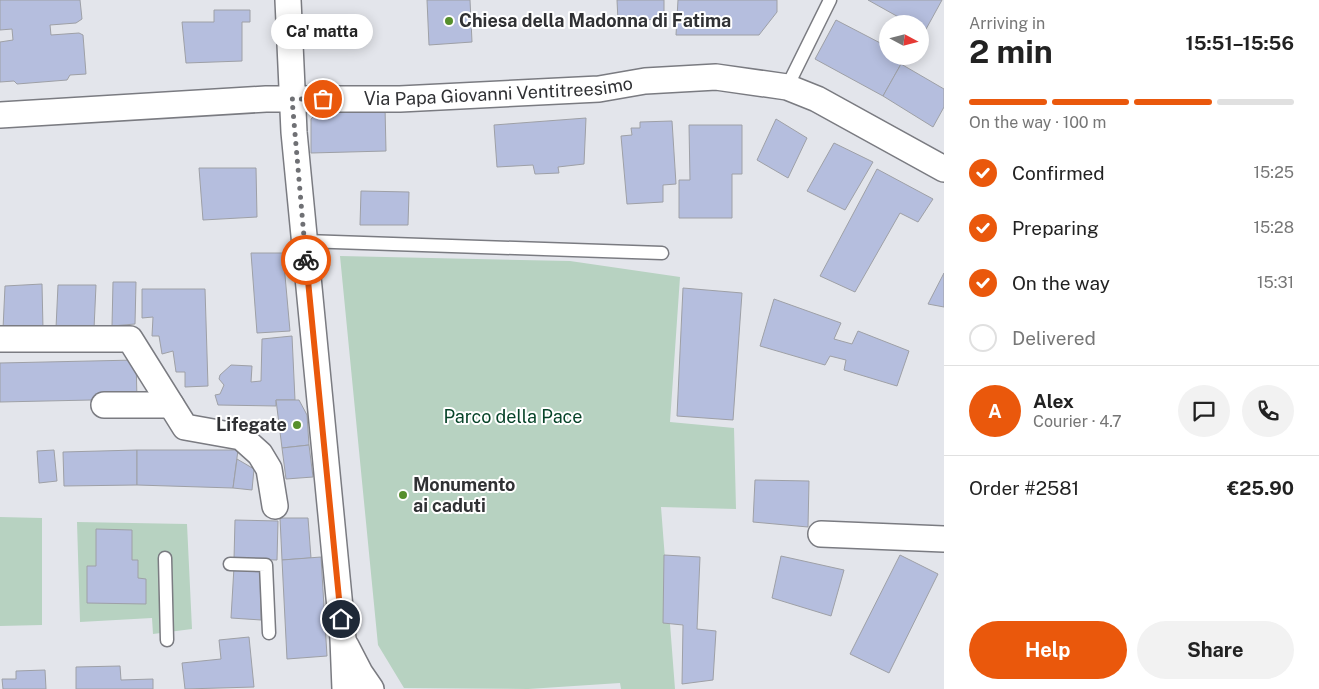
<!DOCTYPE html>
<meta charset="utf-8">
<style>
:root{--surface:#fff;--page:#f2f2f2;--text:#222;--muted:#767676;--line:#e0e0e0;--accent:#ea580c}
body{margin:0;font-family:"Public Sans",sans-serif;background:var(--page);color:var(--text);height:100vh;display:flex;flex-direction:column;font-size:19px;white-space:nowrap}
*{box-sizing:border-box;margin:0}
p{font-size:16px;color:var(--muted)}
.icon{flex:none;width:28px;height:28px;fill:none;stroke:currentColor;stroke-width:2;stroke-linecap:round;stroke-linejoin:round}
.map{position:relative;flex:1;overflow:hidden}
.sheet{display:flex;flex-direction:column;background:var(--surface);width:375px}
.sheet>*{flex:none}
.needle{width:32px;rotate:97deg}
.tools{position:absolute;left:879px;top:15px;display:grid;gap:10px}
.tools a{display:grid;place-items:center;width:50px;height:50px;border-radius:50%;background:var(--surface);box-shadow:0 2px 12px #0003;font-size:25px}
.pin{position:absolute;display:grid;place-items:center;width:42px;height:42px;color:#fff;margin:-21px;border:2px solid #fff;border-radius:50%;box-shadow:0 1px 5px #0007}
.courier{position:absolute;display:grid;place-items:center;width:50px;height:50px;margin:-25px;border:4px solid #ea580c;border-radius:50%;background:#fff;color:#222;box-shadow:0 1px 6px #0007}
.bubble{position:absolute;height:35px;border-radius:18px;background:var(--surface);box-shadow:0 2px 12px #0003;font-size:16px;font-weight:700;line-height:35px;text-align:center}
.overview em{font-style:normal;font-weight:700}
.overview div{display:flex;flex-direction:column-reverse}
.overview{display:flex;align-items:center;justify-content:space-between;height:85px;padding:0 25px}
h1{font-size:32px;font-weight:700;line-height:38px}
.bar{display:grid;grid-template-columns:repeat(4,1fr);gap:8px 5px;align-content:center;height:60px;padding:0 25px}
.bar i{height:6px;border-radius:4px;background:var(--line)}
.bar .current{background:var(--accent)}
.bar p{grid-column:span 4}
.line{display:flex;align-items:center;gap:12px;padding:0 25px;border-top:1px solid var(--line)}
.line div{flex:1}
.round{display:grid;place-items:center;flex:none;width:52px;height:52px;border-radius:26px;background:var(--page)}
ol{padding:0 25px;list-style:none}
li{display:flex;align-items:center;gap:15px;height:55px}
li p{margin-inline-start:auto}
li .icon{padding:5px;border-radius:50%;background:var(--accent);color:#fff;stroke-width:4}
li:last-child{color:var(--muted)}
li i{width:28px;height:28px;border:2px solid var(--line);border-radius:50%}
.button{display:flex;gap:10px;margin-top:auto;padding:10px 25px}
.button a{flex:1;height:58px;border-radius:30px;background:var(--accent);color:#fff;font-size:20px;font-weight:700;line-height:58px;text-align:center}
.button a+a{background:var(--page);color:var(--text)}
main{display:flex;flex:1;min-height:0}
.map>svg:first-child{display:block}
.green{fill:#b7d2c1}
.building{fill:#b5bede;stroke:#9ea0a6}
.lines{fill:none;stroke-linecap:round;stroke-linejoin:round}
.lane-casing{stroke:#7a7b81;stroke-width:15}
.street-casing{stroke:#7a7b81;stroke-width:28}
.lane{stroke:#fff;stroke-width:12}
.street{stroke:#fff;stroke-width:25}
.done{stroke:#6f7074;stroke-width:5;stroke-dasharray:0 9}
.route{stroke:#ea580c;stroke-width:6}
.poi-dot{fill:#568f2c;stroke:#fff;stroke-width:2}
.labels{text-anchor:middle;stroke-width:4;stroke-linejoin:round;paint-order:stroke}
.poi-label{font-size:18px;font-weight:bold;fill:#303134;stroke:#fff;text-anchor:start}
.street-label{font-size:18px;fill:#303134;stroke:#fff}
.park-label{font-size:18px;fill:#074429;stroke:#fff}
</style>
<main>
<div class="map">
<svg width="944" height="689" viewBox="0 0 944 689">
<rect width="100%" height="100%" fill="#e3e5eb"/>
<g class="green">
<path d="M340,256L570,261L680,277L670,422L734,428L736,509L661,507L675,689H621L620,683L528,689L404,688L378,645Z"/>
<path d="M0,517L42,518V625L0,626Z"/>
<path d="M77,522L187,524L192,629L153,634L152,618L80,622Z"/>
</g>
<g class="building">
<path d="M0,0H80L82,19L76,23L50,25L51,35L79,33L83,35L86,74L70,75L67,80L17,84L14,81L0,82V42L13,40L12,29L0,30Z"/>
<path d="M427,0H470L472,42L429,45Z"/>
<path d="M617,0H664V19L618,21Z"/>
<path d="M678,0H777V12L759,35H676Z"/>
<path d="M868,0H942L925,31L920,29V24H911Z"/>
<path d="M214,10H250V22H242V61L186,63L182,22H214Z"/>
<path d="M836,20L888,47V56L905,57L883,96L815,59Z"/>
<path d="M901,64L944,89V107L933,127L883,96Z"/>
<path d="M385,107L386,151L311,153V119L321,109Z"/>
<path d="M586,118L584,164L558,167L559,173L535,174L533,165L497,167L494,125Z"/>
<path d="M776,119L807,138L788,178L757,160Z"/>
<path d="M672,121L676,184L663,185V202L627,204L621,136L632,135L631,128H640V122Z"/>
<path d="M689,125H742V174H732V218H679V180H690Z"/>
<path d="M834,143L873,162L845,210L807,191Z"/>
<path d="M199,168H256L257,217L203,220Z"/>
<path d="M877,169L933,199L918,222L900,213L855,292L820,276Z"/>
<path d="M361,191L409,192L408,225H360Z"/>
<path d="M251,253H283L290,331L257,333Z"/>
<path d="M944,273V307L928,304Z"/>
<path d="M113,282H136L135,324L112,326Z"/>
<path d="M42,284L43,329H3L5,286Z"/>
<path d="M58,285H96L94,329L56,328Z"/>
<path d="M683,288L742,293L733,420L677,416Z"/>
<path d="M142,289H205L208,386L185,387V372H176L173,351L162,354L159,336H152L153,317L142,318Z"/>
<path d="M774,299L841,323L834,339L852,344L858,331L909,351L897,386L844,370L846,360L830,356L825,365L760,346Z"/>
<path d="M292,336L295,400H276V406L218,405L215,395L220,394L224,385L219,379L220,375L231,365L252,366L251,382L261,381L262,339Z"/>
<path d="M136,360L137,399L0,402V363Z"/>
<path d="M276,400H299L307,415L309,445L282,448Z"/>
<path d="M309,445L313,477L286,479L282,448Z"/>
<path d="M54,450L57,481L39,483L37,451Z"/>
<path d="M137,450V485L64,486L63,452Z"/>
<path d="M137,450H238L233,488L137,485Z"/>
<path d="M237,459L254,469L252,490L233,488Z"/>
<path d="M755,480L809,481L808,527L753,522Z"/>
<path d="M280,518H308L311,558L282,560Z"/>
<path d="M235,520L278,521L277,560L234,559Z"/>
<path d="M96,529L132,530V560H138V578L146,579V604L87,603V566H96Z"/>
<path d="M664,555L700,557L697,629L716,631L713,680L682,684L683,625L663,623Z"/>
<path d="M900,555L938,574L889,673L850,654Z"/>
<path d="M781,556L844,570L831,616L772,598Z"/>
<path d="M321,557L327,656L287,659L282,560Z"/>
<path d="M234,567L260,568L261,620L231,618Z"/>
<path d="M249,637L254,687L185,689L182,663L221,659L219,640Z"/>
<path d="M120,666L121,680L153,679V689H76V667Z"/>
<path d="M45,670L46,689H3L2,679H16V671Z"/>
</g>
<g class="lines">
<g class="lane-casing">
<g id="lane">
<path d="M787,87L830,0"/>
<path d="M305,241L662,253"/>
<path d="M165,558L167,640"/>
<path d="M230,564L266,565L269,633"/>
</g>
</g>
<g class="street-casing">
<g id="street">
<path d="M288,0L294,132L343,639L345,689"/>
<path id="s1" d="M0,115L266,99H400L599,89L645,81L716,77L787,87L817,99L944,169"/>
<path d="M0,339H130L185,427L241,437L260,454L269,469L275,506"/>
<path d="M104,405H171"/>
<path d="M821,534L944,539"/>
<path d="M346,646L360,673L371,689"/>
</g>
</g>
<use href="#lane" class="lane"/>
<use href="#street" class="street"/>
</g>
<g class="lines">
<path class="done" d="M306,260L292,99H323"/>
<path class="route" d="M306,260L341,619"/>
</g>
<g class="poi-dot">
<circle cx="449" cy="21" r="5"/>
<circle cx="297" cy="425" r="5"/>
<circle cx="403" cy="495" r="5"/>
</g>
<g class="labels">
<g class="poi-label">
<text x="459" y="27">Chiesa della Madonna di Fatima</text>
<text x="287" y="431" text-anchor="end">Lifegate</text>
<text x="413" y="491">Monumento<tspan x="413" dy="21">ai caduti</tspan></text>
</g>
<g class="street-label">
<text dy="6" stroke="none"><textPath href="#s1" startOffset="499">Via Papa Giovanni Ventitreesimo</textPath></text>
</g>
<g class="park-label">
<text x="513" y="423">Parco della Pace</text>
</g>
</g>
</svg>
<div class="tools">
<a><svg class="needle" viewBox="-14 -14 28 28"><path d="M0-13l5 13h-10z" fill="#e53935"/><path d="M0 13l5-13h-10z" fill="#767676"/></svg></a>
</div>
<div class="pin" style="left:323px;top:99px;background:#ea580c"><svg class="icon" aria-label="bag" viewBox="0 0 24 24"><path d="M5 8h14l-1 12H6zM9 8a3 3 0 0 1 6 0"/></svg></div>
<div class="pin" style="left:341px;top:619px;background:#1f2937"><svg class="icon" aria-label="home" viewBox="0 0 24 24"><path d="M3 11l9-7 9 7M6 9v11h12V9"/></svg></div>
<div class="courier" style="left:306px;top:260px"><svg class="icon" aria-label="bike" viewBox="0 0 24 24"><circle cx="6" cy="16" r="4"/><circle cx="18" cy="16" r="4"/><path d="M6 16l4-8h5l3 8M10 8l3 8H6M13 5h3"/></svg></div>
<div class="bubble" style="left:271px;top:14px;width:102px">Ca' matta</div>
</div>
<section class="sheet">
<div class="overview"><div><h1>2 min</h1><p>Arriving in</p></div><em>15:51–15:56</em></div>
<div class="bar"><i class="current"></i><i class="current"></i><i class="current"></i><i></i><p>On the way · 100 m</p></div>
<ol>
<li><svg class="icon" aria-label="check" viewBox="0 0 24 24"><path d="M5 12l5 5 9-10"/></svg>Confirmed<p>15:25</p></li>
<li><svg class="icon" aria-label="check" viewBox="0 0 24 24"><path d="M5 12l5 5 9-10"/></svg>Preparing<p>15:28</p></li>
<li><svg class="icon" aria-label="check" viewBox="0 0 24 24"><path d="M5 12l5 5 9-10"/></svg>On the way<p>15:31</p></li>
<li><i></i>Delivered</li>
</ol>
<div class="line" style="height:90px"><b class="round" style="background:var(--accent);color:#fff">A</b><div><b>Alex</b><p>Courier · 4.7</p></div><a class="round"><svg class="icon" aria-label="chat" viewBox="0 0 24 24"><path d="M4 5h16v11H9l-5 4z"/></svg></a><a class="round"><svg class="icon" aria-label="phone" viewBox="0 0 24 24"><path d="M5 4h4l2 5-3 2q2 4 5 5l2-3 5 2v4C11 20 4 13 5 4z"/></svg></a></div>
<div class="line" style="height:65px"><div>Order #2581</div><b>€25.90</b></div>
<div class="button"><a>Help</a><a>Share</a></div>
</section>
</main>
